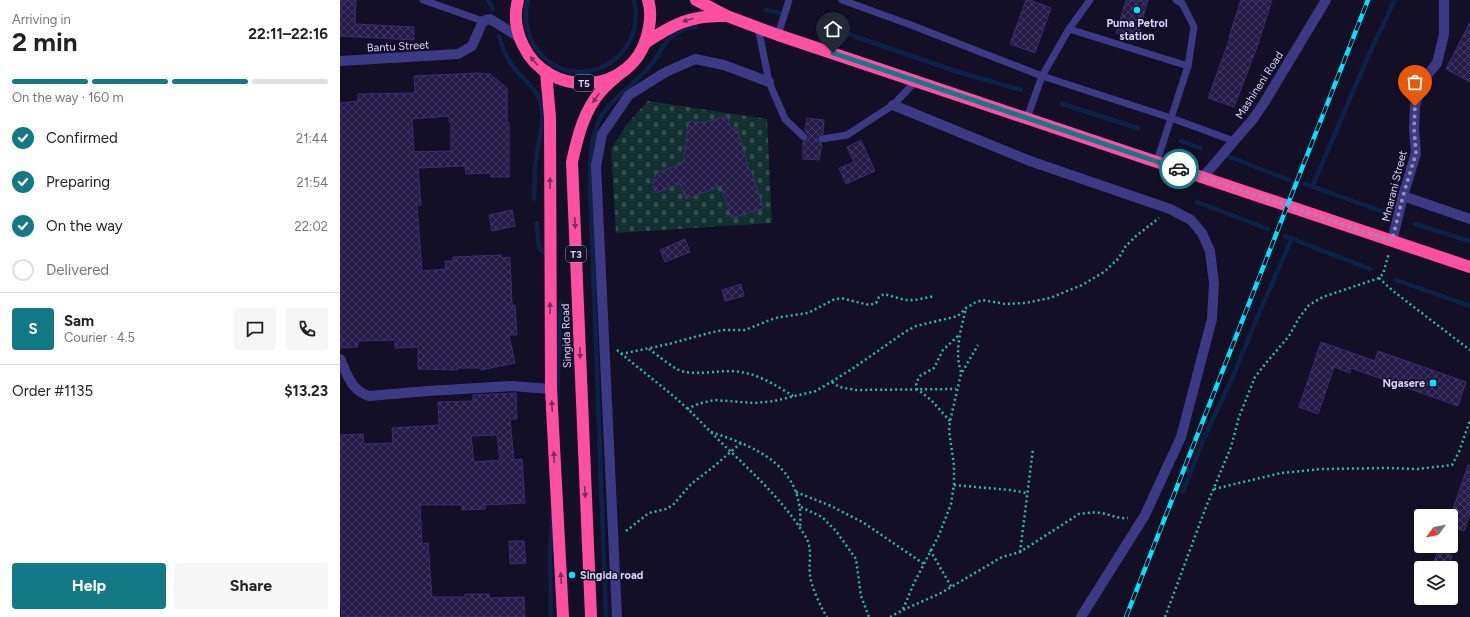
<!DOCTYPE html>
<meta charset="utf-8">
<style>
:root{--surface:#fff;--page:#f6f6f6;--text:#222;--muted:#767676;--line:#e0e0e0;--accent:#137a85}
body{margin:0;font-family:Figtree,sans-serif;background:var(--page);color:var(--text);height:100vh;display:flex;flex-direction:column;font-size:15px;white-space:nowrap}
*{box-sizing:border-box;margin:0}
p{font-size:13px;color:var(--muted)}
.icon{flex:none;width:22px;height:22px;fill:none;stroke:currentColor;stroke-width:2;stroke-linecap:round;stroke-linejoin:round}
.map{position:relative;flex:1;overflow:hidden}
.side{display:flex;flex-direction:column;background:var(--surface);width:340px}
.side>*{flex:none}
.needle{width:26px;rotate:238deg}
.fabs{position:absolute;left:1074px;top:509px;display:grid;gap:8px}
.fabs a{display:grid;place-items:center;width:44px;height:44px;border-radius:4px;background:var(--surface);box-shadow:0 1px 3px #0004;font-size:20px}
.pin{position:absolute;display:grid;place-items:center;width:34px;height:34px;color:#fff;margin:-41px -17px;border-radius:50% 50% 50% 0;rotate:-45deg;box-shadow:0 0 4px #0007}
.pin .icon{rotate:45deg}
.courier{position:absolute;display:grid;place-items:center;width:40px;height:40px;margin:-20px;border:3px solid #137a85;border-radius:50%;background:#fff;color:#222;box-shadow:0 1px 5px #0007}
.overview em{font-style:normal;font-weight:700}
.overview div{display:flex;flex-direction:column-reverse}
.overview{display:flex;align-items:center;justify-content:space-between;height:68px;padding:0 12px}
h1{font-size:26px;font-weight:700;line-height:30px}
.bar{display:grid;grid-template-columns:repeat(4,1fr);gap:6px 4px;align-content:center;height:48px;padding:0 12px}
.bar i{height:5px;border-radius:3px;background:var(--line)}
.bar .on{background:var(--accent)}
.bar p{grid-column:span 4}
.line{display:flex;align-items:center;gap:10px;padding:0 12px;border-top:1px solid var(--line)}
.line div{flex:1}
.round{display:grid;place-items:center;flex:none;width:42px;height:42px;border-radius:4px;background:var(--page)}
ol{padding:0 12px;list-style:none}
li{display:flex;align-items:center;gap:12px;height:44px}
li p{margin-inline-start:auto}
li .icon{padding:4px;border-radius:50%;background:var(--accent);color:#fff;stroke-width:4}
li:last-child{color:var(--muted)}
li i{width:22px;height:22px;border:2px solid var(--line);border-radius:50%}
.cta{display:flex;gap:8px;margin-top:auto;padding:8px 12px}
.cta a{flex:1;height:46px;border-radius:4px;background:var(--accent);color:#fff;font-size:16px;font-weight:700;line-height:46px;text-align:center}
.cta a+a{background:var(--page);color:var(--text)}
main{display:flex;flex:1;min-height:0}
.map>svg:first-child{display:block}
.cemetery{fill:url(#cemetery-stones)}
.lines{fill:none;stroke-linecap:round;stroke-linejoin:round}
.stream{stroke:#0c2248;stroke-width:4.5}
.building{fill:url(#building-cross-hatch);stroke:#3b2d73;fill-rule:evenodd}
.path{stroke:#2fb8b0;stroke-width:2.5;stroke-dasharray:2 3;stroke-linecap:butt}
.lane{stroke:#3d3a85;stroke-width:7}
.street{stroke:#3d3a85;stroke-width:10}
.highway{stroke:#ff4fa3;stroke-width:12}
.rail-casing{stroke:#00e5ff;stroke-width:4.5}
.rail{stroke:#130f26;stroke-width:3;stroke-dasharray:9;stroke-linecap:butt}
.oneway{fill:#7d2c5e}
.done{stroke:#948fb3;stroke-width:4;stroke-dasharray:0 7.2}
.route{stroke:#137a85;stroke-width:5}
.poi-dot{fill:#00e5ff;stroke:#130f26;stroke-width:1.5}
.labels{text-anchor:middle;stroke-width:3;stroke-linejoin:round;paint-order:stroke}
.shield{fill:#130f26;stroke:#9e99be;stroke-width:1}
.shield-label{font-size:10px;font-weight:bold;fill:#d9d4ff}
.poi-label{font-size:11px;font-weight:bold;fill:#d9d4ff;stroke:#130f26}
.street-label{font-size:11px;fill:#d9d4ff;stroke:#130f26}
</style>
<main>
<section class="side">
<div class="overview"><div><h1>2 min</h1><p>Arriving in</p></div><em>22:11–22:16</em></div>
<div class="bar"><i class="on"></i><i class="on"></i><i class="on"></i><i></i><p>On the way · 160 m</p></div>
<ol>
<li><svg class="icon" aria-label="check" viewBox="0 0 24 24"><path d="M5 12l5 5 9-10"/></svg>Confirmed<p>21:44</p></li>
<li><svg class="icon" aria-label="check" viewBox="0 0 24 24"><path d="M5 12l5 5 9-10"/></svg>Preparing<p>21:54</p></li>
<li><svg class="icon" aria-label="check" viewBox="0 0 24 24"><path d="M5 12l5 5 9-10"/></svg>On the way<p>22:02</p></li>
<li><i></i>Delivered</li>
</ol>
<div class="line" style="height:72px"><b class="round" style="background:var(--accent);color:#fff">S</b><div><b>Sam</b><p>Courier · 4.5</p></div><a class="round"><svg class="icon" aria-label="chat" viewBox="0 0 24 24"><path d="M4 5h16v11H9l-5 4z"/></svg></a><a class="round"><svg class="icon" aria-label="phone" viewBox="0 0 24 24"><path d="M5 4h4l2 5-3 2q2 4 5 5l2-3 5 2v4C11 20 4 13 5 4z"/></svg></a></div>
<div class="line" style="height:52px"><div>Order #1135</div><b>$13.23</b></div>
<div class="cta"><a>Help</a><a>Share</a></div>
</section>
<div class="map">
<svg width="1130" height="617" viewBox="0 0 1130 617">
<defs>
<pattern id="cemetery-stones" width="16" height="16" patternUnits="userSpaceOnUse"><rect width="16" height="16" fill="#12302f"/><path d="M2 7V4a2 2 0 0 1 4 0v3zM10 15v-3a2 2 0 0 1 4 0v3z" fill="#344d4e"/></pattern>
<pattern id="building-cross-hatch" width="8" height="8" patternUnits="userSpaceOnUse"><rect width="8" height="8" fill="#241b47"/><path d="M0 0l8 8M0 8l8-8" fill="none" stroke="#433b63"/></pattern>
</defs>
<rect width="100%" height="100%" fill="#130f26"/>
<path class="cemetery" d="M308,101L427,119L432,223L276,233L271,149L287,124Z"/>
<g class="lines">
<g class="stream">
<path d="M148,0L153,9"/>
<path d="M188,0C184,16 186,33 195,47C231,99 308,63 294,0"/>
<path d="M426,10L440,13"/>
<path d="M499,31L615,71L681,90"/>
<path d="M159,36C162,48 168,60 175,69C184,80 198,90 201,104C205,121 198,142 196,159C194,172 195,186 194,199"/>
<path d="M722,104L798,128"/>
<path d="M841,141L860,148"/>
<path d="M885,155L949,180"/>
<path d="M965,184L1047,213"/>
<path d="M972,187L1030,52L1055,0"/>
<path d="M857,202L928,229"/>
<path d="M197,223L199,248L208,256"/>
<path d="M1075,224L1130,241"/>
<path d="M945,236L1030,269"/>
<path d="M1056,280L1130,306"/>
<path d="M217,399L221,303"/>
<path d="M843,492L863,440L894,374L917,318L952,238"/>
<path d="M211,617L210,558L212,515"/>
<path d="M266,617L250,183C250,161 250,144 258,123C269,97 297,85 313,62C322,51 322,43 335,34C341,29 347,28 355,27"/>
</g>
</g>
<g class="building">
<path d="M0,0H16L15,24L74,27V40L0,36Z"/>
<path d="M686,0H690L711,8L695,53L670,44Z"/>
<path d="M786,0H808L797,39L776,33Z"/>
<path d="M901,0H932L917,47L894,107L868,98L890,38L889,37Z"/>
<path d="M1130,22V82L1106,69Z"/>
<path d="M138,73L150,74L167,88V122H169V177H151V173L126,174L125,166L78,168L81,205H77L82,271L106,269L105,261H113V257L161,255V258L170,257L172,305H175L177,335H169L175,363L141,370L140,368H117V370L78,369V347L55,348V340L18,341V347L0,348V103L18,101V94L75,93L74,76ZM109,116V122H111V151L74,152L72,119Z"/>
<path d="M387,116L391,130L397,128L409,170H411L423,208L392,218L381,186L346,199L340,183L317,193L312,182L317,173L343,163L349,121L363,123Z"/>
<path d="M467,118L484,120L483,134L479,135L477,138L478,142L482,144L479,160L463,159V142L467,141L469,138V135L465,131Z"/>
<path d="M521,140L535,171L506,184L499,168L514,162L507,147Z"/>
<path d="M172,210L175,226L152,231L149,215Z"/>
<path d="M345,239L350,252L325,262L320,250Z"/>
<path d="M401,284L404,296L385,301L382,290Z"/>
<path d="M981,342L1035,361L1038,351L1126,382L1118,406L1011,368L1010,373L994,367L978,414L959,407Z"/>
<path d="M176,393L177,419H170L174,460L182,459L185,503L145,505V509L122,510V505H80L82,544L88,543L92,597H125V594H149V598L184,597L185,617H2L0,594V435L23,434L24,444L53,443L52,428L99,425L98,402L133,401V395ZM157,435L160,460L134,462L131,436Z"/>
<path d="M1128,465H1130V514L1124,531L1111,527V515Z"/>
<path d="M169,541H184L186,563L170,564Z"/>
<path d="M1098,550L1112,555L1109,567L1094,562Z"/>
</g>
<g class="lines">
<g class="path">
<path d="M1039,278L1053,291L1130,350"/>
<path d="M309,349C319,356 334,370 345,372C364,375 382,369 401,372C420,375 437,386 453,396"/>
<path d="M277,350C297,367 318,383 338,400C355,415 371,433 388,449C415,475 444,502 464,534C474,549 468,560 470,575C471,586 481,608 487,617"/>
<path d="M281,354L329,344L369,333L384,330H405L435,318L468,313L493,300L501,298L529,305L536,303L539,297L544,294L565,300H575L595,296"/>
<path d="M621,372C614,350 621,330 626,308"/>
<path d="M492,382L499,387L516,390L616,389"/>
<path d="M347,409L358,404L374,400L414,403L434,401L476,391L512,369L565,332L576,326L618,316L626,308L636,302L643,300L665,304L685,303L710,298L742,285L764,272L779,258L785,247L796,236L819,218"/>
<path d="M610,421L591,400L577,389L576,383L580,376L594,368L603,350L620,334"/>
<path d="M371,432C420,448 465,468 460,528"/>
<path d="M614,485L670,490L687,493"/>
<path d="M874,489L941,473L981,469L1050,468L1077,469L1112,465L1119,452L1130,420"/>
<path d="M456,492L491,506L524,523L584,564"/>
<path d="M461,507L482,517L496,531L516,559L521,596L529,617"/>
<path d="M286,531L309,513L326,509L333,505L351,484L372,468L402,442"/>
<path d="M590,550L612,588"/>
<path d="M680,552L693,449"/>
<path d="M563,609L574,583L599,535L611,504L614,484V465L609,431L610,421L621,374L638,345"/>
<path d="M550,617L563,610L601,593L662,557L680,552L739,514C746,513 754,512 762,513C771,515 779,519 788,518"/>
<path d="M825,617L866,507L891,447L899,417L915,377L926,363L949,336L959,318L969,305L983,297L1039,278L1043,274L1049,253"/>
</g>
<g class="lane">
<path d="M83,0L143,21"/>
<path d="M502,0L571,25L702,76L831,118L894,141"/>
<path d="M418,27L429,82L445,119L464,137"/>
<path d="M729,29L848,66"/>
<path d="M438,35L449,0"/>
<path d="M687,118L702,76L729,29L750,0"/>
<path d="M482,139L507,135L553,105L576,81"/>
<path d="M817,161L848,66L854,27L842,3L836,0"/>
</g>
<g class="street">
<path d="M0,61L118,54L132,46L143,21L150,19L179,37"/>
<path d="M553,105L690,161L830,209L851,220L862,233L870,251L874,283L872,319L841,437L805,515L741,617"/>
<path d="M863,177L913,119L924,103L986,0"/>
<path d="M1063,196L1130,219"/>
<path d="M1052,241L1063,196L1076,153L1074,129L1075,106L1083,80L1097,63L1104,34V0"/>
<path d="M0,359C8,376 11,390 29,396L88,391L172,386L211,389"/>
<path d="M277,617L256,166L262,134L289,95L324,73L355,59L384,65L429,82"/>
</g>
<g class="highway">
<path d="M178,0C174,15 176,31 183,45C208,99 291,96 307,36C310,25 312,12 308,0"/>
<path d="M356,0L387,16L438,35L1130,267"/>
<path d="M305,43C332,25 350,15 384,16"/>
<path d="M206,72L210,117L211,389L223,617"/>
<path d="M251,617L232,162C238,135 244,110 262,90C268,83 276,77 283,71"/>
</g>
<g class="rail-casing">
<path id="rail" d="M786,617L1028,0"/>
</g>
<use href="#rail" class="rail"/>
</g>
<defs><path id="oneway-solid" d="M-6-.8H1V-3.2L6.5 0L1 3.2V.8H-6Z"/></defs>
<g class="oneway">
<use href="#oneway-solid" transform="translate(348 20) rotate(164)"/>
<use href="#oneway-solid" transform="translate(194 61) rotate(-131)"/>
<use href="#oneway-solid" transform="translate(256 98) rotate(125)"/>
<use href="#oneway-solid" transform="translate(210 183) rotate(-90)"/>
<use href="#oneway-solid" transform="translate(235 223) rotate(88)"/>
<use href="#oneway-solid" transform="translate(210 308) rotate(-90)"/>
<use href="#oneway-solid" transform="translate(240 353) rotate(88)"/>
<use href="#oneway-solid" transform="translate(212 406) rotate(-93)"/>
<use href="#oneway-solid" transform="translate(214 457) rotate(-93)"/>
<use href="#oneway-solid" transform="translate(245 492) rotate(87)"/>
<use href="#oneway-solid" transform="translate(221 578) rotate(-93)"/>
</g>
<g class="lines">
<path class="done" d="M839,169L1052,241L1063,196L1076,153L1074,129L1075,106"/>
<path class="route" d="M493,53L839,169"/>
</g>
<g class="poi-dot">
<circle cx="797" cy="10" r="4"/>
<rect x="1089" y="379" width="8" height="8" rx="2"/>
<circle cx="232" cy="575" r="4"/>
</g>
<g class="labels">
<g class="shield">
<rect x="234" y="75" width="20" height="16" rx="3"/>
<rect x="226" y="246" width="20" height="16" rx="3"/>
</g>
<g class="shield-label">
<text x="244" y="87">T5</text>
<text x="236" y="258">T3</text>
</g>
<g class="poi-label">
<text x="797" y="27">Puma Petrol<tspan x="797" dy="13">station</tspan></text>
<text x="1085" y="387" text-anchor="end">Ngasere</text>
<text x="240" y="579" text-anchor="start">Singida road</text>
</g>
<g class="street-label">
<text transform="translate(58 46) rotate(-3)" y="4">Bantu Street</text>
<text transform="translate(919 85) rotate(-57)" y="4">Mashineni Road</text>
<text transform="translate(1054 186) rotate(-76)" y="4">Mnarani Street</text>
<text transform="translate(226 336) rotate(-92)" y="4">Singida Road</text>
</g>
</g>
</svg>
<div class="fabs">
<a><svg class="needle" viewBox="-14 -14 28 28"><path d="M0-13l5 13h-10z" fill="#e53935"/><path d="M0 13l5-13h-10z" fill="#767676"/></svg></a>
<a><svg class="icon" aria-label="layers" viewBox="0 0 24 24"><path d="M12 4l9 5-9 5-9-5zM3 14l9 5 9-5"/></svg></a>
</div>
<div class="pin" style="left:1075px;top:106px;background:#ea580c"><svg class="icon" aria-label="bag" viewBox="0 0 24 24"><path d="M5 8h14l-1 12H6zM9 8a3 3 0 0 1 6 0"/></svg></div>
<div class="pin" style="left:493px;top:53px;background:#1f2937"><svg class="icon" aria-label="home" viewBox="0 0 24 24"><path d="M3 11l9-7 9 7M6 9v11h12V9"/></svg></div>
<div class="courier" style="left:839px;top:169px"><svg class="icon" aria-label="car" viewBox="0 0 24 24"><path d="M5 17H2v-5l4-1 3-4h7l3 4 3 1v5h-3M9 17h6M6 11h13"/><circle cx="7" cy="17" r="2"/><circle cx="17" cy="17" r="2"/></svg></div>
</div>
</main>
